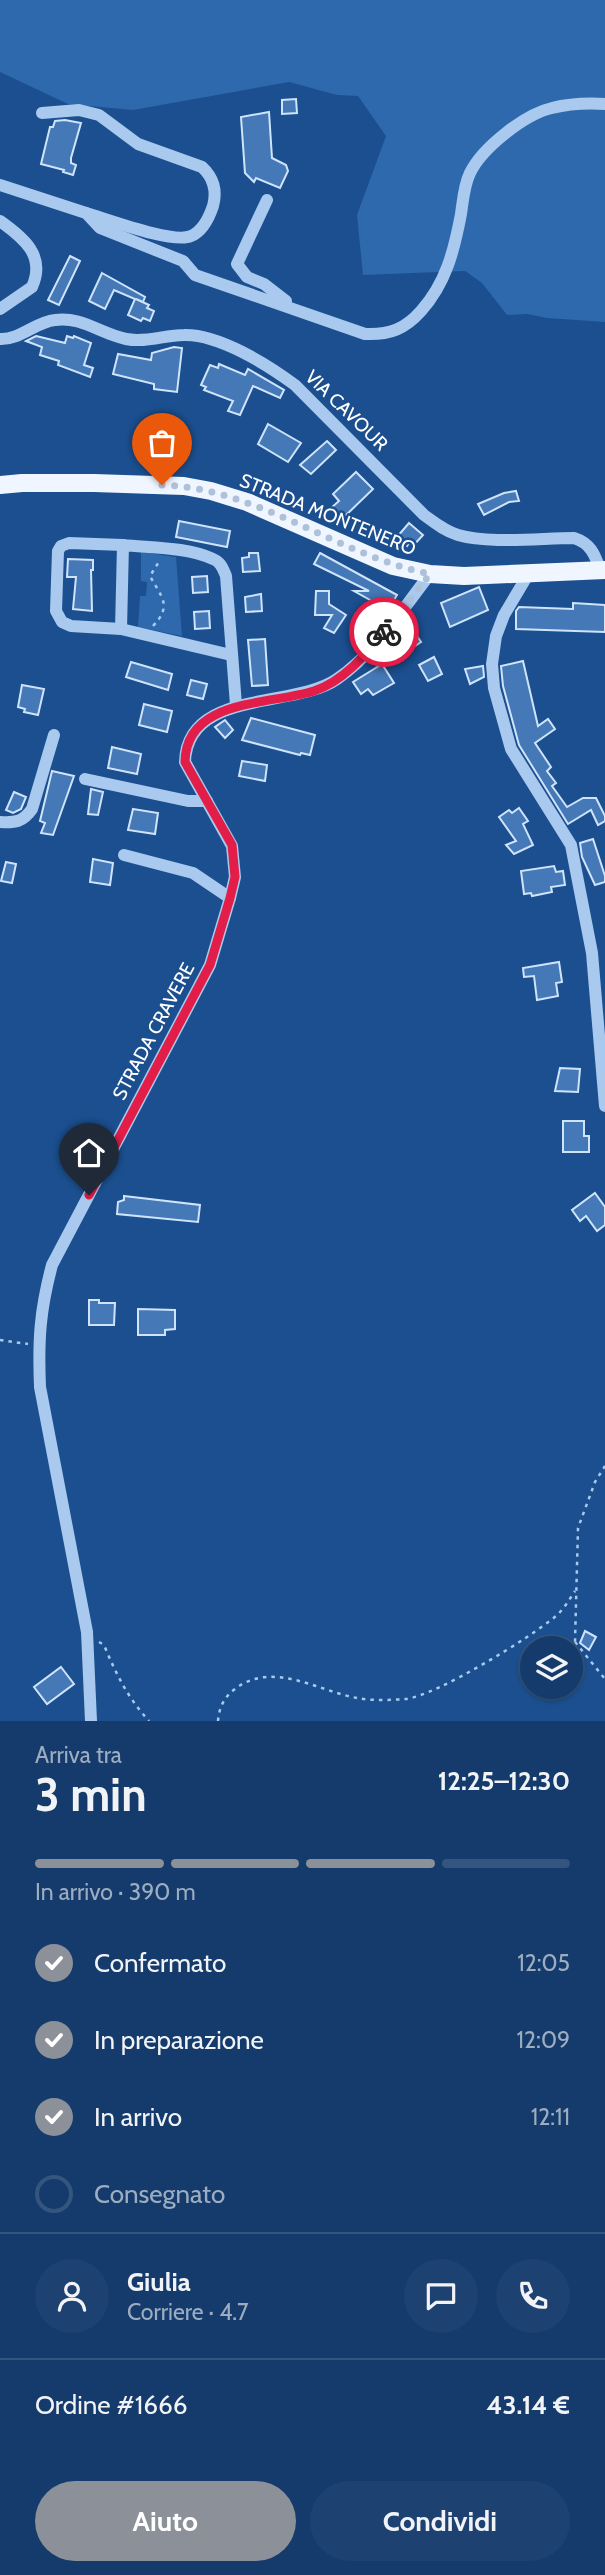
<!DOCTYPE html>
<html lang="it">
<meta charset="utf-8">
<style>
:root{--surface:#143b6b;--page:#1d4271;--text:#f1f3f6;--muted:#9dadc1;--line:#33557e;--accent:#8c9099}
body{margin:0;font-family:Cabin,sans-serif;background:var(--page);color:var(--text);height:100vh;display:flex;flex-direction:column;font-size:26px;white-space:nowrap}
*{box-sizing:border-box;margin:0}
p{font-size:23px;color:var(--muted)}
.icon{flex:none;width:38px;height:38px;fill:none;stroke:currentColor;stroke-width:2;stroke-linecap:round;stroke-linejoin:round}
.map{position:relative;height:1721px;overflow:hidden}
.details{display:flex;flex-direction:column;background:var(--surface);flex:1}
.details>*{flex:none}
.tools{position:absolute;left:520px;top:1636px;display:grid;gap:14px}
.tools a{display:grid;place-items:center;width:63px;height:63px;border-radius:50%;background:var(--surface);box-shadow:0 2px 5px #0004,0 0 0 2px var(--line);font-size:35px}
.pin{position:absolute;display:grid;place-items:center;width:60px;height:60px;color:#fff;margin:-72px -30px;border-radius:50% 50% 50% 0;rotate:-45deg;box-shadow:0 0 7px #0007}
.pin .icon{rotate:45deg}
.courier{position:absolute;display:grid;place-items:center;width:70px;height:70px;margin:-35px;border:5px solid #e11d48;border-radius:50%;background:#fff;color:#222;box-shadow:0 2px 9px #0007}
.headline em{font-style:normal;font-weight:800}
.headline div{display:flex;flex-direction:column-reverse}
.headline{display:flex;align-items:center;justify-content:space-between;height:119px;padding:0 35px}
h1{font-size:46px;font-weight:800;line-height:52px}
.bar{display:grid;grid-template-columns:repeat(4,1fr);gap:10px 7px;align-content:center;height:84px;padding:0 35px}
.bar i{height:9px;border-radius:5px;background:var(--line)}
.bar .active{background:var(--accent)}
.bar p{grid-column:span 4}
.line{display:flex;align-items:center;gap:18px;padding:0 35px;border-top:2px solid var(--line)}
.line div{flex:1}
.round{display:grid;place-items:center;flex:none;width:74px;height:74px;border-radius:37px;background:var(--page)}
ol{padding:0 35px;list-style:none}
li{display:flex;align-items:center;gap:21px;height:77px}
li p{margin-inline-start:auto}
li .icon{padding:7px;border-radius:50%;background:var(--accent);color:#fff;stroke-width:4}
li:last-child{color:var(--muted)}
li i{width:38px;height:38px;border:4px solid var(--line);border-radius:50%}
.cta{display:flex;gap:14px;margin-top:auto;padding:14px 35px}
.cta a{flex:1;height:80px;border-radius:42px;background:var(--accent);color:#fff;font-size:28px;font-weight:800;line-height:80px;text-align:center}
.cta a+a{background:var(--page);color:var(--text)}
.map>svg:first-child{display:block}
.green{fill:#2e69ad}
.building{fill:#4478b7;stroke:#cfe3fa;stroke-width:2}
.lines{fill:none;stroke-linecap:round;stroke-linejoin:round}
.path{stroke:#a9c9ee;stroke-width:2.5;stroke-dasharray:3.5 5;stroke-linecap:butt}
.minor{stroke:#a9c9ee;stroke-width:12}
.major{stroke:#f0f6ff;stroke-width:18}
.done{stroke:#afc1d8;stroke-width:7;stroke-dasharray:0 12.6}
.route{stroke:#e11d48;stroke-width:9}
.labels{text-anchor:middle;stroke-width:5;stroke-linejoin:round;paint-order:stroke}
.street-label{font-size:19px;fill:#fff;stroke:#1b4f8f}
</style>
<div class="map">
<svg width="605" height="1721" viewBox="0 0 605 1721">
<rect width="100%" height="100%" fill="#1b4f8f"/>
<g class="green">
<path d="M0,0H605V322L547,318L527,314L507,315L482,283L465,271L363,275L357,215L386,136L358,96L337,95L289,82L133,110L68,104L0,72Z"/>
<path d="M141,552L176,557L182,636L138,627L140,596H146L147,582L141,581Z"/>
</g>
<g class="building">
<path d="M296,99L297,113L282,114V100Z"/>
<path d="M269,112L272,158L286,165L288,171L280,188L256,178L254,182L245,173L241,117Z"/>
<path d="M65,120L81,123L71,158V163L76,165L73,175L63,172L64,170L41,164L50,127H53L55,121Z"/>
<path d="M70,256L80,261L59,305L48,300Z"/>
<path d="M102,273L145,297L143,302L136,299L149,305L147,308L154,311L150,321L143,318L141,321L128,315L135,299L114,290L105,309L89,301Z"/>
<path d="M36,336L65,343L67,336L73,338L74,336L91,343L84,365L93,368L90,377L58,365L59,361L40,355L42,347L26,341Z"/>
<path d="M174,347L182,348L177,392L154,389V384L113,374L118,354L151,360L152,353Z"/>
<path d="M219,364L245,375L248,369L284,390L280,398L253,386L240,415L228,411L233,401L204,390L206,387L201,385L210,365L218,368Z"/>
<path d="M268,424L301,443L288,462L258,444Z"/>
<path d="M327,441L336,450L311,474L300,465Z"/>
<path d="M356,472L373,489L342,519L331,508L339,501L333,494Z"/>
<path d="M516,491L519,501L509,502L484,515L478,504L504,493Z"/>
<path d="M179,521L230,531L227,547L176,537Z"/>
<path d="M409,523L423,535L414,545L410,542L407,546L397,537Z"/>
<path d="M249,553H258L260,571L243,572L242,558L249,557Z"/>
<path d="M320,553L397,595L388,610L354,591H369L314,564Z"/>
<path d="M68,559L93,560V570H91L92,611L73,609L76,577H67Z"/>
<path d="M207,576L208,592L193,593L192,577Z"/>
<path d="M479,587L488,610L450,627L441,603Z"/>
<path d="M316,591H329V604L346,615L334,633L324,628L332,615H315Z"/>
<path d="M261,594L262,611L246,612L245,597Z"/>
<path d="M573,603L605,605V632L516,629V611L519,607L573,609Z"/>
<path d="M209,611L210,628L195,629L194,612Z"/>
<path d="M409,624L421,642L412,648L400,629Z"/>
<path d="M265,639L268,685L252,686L248,640Z"/>
<path d="M434,657L442,674L428,681L419,665Z"/>
<path d="M523,661L538,726L548,719L555,729L535,743L551,767L547,771L556,783L552,786L567,807L583,798H596L605,816V821L598,825L591,810L568,824L519,745L503,686L501,666Z"/>
<path d="M131,662L172,674L168,690L126,677Z"/>
<path d="M382,664L394,683L373,695L368,689L361,694L353,682Z"/>
<path d="M483,666L484,677L470,684L465,669Z"/>
<path d="M191,680L207,684L203,699L187,695Z"/>
<path d="M22,685L44,689L38,715L24,712L25,709L18,707Z"/>
<path d="M144,704L172,711L167,732L139,725Z"/>
<path d="M251,718L315,735L310,755L301,753L300,755L242,740Z"/>
<path d="M225,720L233,730L225,738L215,727Z"/>
<path d="M112,747L141,754L137,774L108,768Z"/>
<path d="M242,761L267,765L265,781L239,776Z"/>
<path d="M52,771L74,776L53,835L41,833L45,823L40,821Z"/>
<path d="M91,789L103,792L98,815L88,814Z"/>
<path d="M14,792L26,797L21,809L13,813L6,810Z"/>
<path d="M519,808L528,821L523,824L533,845L514,854L506,845L516,841L499,817L509,810L512,813Z"/>
<path d="M133,809L158,813L155,834L128,830Z"/>
<path d="M593,839L605,876V882L595,885L582,857L580,843Z"/>
<path d="M93,859L113,863L110,885L90,882Z"/>
<path d="M6,862L16,864L12,883L1,881Z"/>
<path d="M554,866L556,872L563,871L565,885L551,887L552,892L532,896L531,893L524,894L521,871Z"/>
<path d="M559,962L562,982L556,983L558,996L537,1000L534,976L524,977L523,968Z"/>
<path d="M560,1068L580,1069L578,1092L555,1091Z"/>
<path d="M563,1121H584V1136H589V1152H563Z"/>
<path d="M595,1193L605,1207V1225L597,1231L586,1216L580,1221L572,1210Z"/>
<path d="M124,1196L200,1205L198,1222L117,1214L118,1202L124,1200Z"/>
<path d="M89,1300H99V1303H115L114,1325H89Z"/>
<path d="M138,1309L175,1310V1329L165,1330V1335H138Z"/>
<path d="M585,1631L596,1637L589,1650L580,1643Z"/>
<path d="M61,1667L74,1684L47,1704L34,1687Z"/>
</g>
<g class="lines">
<g class="path">
<path d="M153,626C173,605 161,597 150,576L160,560"/>
<path d="M0,1340L28,1344"/>
<path d="M99,1642L104,1645C116,1674 128,1698 149,1721"/>
<path d="M575,1642L605,1679"/>
<path d="M570,1658L575,1642L578,1528L595,1482L605,1466"/>
<path d="M553,1692L555,1687"/>
<path d="M218,1721C219,1708 224,1697 235,1689C272,1660 318,1691 357,1698C372,1701 391,1700 406,1699C437,1695 530,1638 556,1616C564,1609 569,1600 575,1591"/>
</g>
<g class="minor">
<path d="M42,113L79,110L99,115L138,144L202,167C214,178 217,191 213,206C209,218 203,231 191,236C173,244 107,219 86,213"/>
<path d="M0,185L86,213L100,228L183,261L195,275L365,334C390,335 405,329 421,311C446,283 454,251 461,214C463,200 464,185 470,173C482,148 525,114 552,108C568,104 588,103 605,104"/>
<path d="M267,200L237,264L247,277L264,284L286,301"/>
<path d="M0,221C24,238 46,256 32,287L0,309"/>
<path d="M0,339C20,340 35,322 55,320C81,316 101,334 126,339C146,343 164,335 184,335C219,334 268,365 295,385L424,515C435,523 445,531 458,535C488,544 541,538 574,538C590,543 595,554 600,570"/>
<path d="M123,545L69,543L61,546L58,551L56,611L62,622L71,626L121,629L231,655"/>
<path d="M529,573L504,615L496,636L492,664L494,688L511,749L571,845L592,953L605,1106"/>
<path d="M121,629L123,545C152,548 187,547 213,559C221,562 223,569 226,576L236,705"/>
<path d="M85,779L188,801H207"/>
<path d="M0,822C15,823 23,822 32,809L54,735"/>
<path d="M124,855L193,873L230,898"/>
<path d="M91,1721L87,1632L40,1387C38,1340 40,1310 52,1265L210,965L230,898L235,877L232,846L185,762C187,689 294,709 337,679C375,653 402,610 430,574"/>
</g>
<path class="major" d="M0,485L22,483H94L184,486L211,491L247,502L393,566L430,574L464,576L605,570"/>
</g>
<g class="lines">
<path class="done" d="M162,485C258,488 337,555 430,574L384,632"/>
<path class="route" d="M89,1195L210,965L230,898L235,877L232,845L185,762C186,698 271,705 314,691C344,681 365,655 384,632"/>
</g>
<g class="labels">
<g class="street-label">
<text transform="translate(347 410) rotate(44)" y="7">VIA CAVOUR</text>
<text transform="translate(328 514) rotate(22)" y="7">STRADA MONTENERO</text>
<text transform="translate(153 1031) rotate(-62)" y="7">STRADA CRAVERE</text>
</g>
</g>
</svg>
<div class="tools">
<a><svg class="icon" aria-label="layers" viewBox="0 0 24 24"><path d="M12 4l9 5-9 5-9-5zM3 14l9 5 9-5"/></svg></a>
</div>
<div class="pin" style="left:162px;top:485px;background:#ea580c"><svg class="icon" aria-label="bag" viewBox="0 0 24 24"><path d="M5 8h14l-1 12H6zM9 8a3 3 0 0 1 6 0"/></svg></div>
<div class="pin" style="left:89px;top:1195px;background:#1f2937"><svg class="icon" aria-label="home" viewBox="0 0 24 24"><path d="M3 11l9-7 9 7M6 9v11h12V9"/></svg></div>
<div class="courier" style="left:384px;top:632px"><svg class="icon" aria-label="bike" viewBox="0 0 24 24"><circle cx="6" cy="16" r="4"/><circle cx="18" cy="16" r="4"/><path d="M6 16l4-8h5l3 8M10 8l3 8H6M13 5h3"/></svg></div>
</div>
<section class="details">
<div class="headline"><div><h1>3 min</h1><p>Arriva tra</p></div><em>12:25–12:30</em></div>
<div class="bar"><i class="active"></i><i class="active"></i><i class="active"></i><i></i><p>In arrivo · 390 m</p></div>
<ol>
<li><svg class="icon" aria-label="check" viewBox="0 0 24 24"><path d="M5 12l5 5 9-10"/></svg>Confermato<p>12:05</p></li>
<li><svg class="icon" aria-label="check" viewBox="0 0 24 24"><path d="M5 12l5 5 9-10"/></svg>In preparazione<p>12:09</p></li>
<li><svg class="icon" aria-label="check" viewBox="0 0 24 24"><path d="M5 12l5 5 9-10"/></svg>In arrivo<p>12:11</p></li>
<li><i></i>Consegnato</li>
</ol>
<div class="line" style="height:126px"><a class="round"><svg class="icon" aria-label="person" viewBox="0 0 24 24"><circle cx="12" cy="8" r="4"/><path d="M4 21q1-7 8-7t8 7"/></svg></a><div><b>Giulia</b><p>Corriere · 4.7</p></div><a class="round"><svg class="icon" aria-label="chat" viewBox="0 0 24 24"><path d="M4 5h16v11H9l-5 4z"/></svg></a><a class="round"><svg class="icon" aria-label="phone" viewBox="0 0 24 24"><path d="M5 4h4l2 5-3 2q2 4 5 5l2-3 5 2v4C11 20 4 13 5 4z"/></svg></a></div>
<div class="line" style="height:91px"><div>Ordine #1666</div><b>43.14 €</b></div>
<div class="cta"><a>Aiuto</a><a>Condividi</a></div>
</section>
